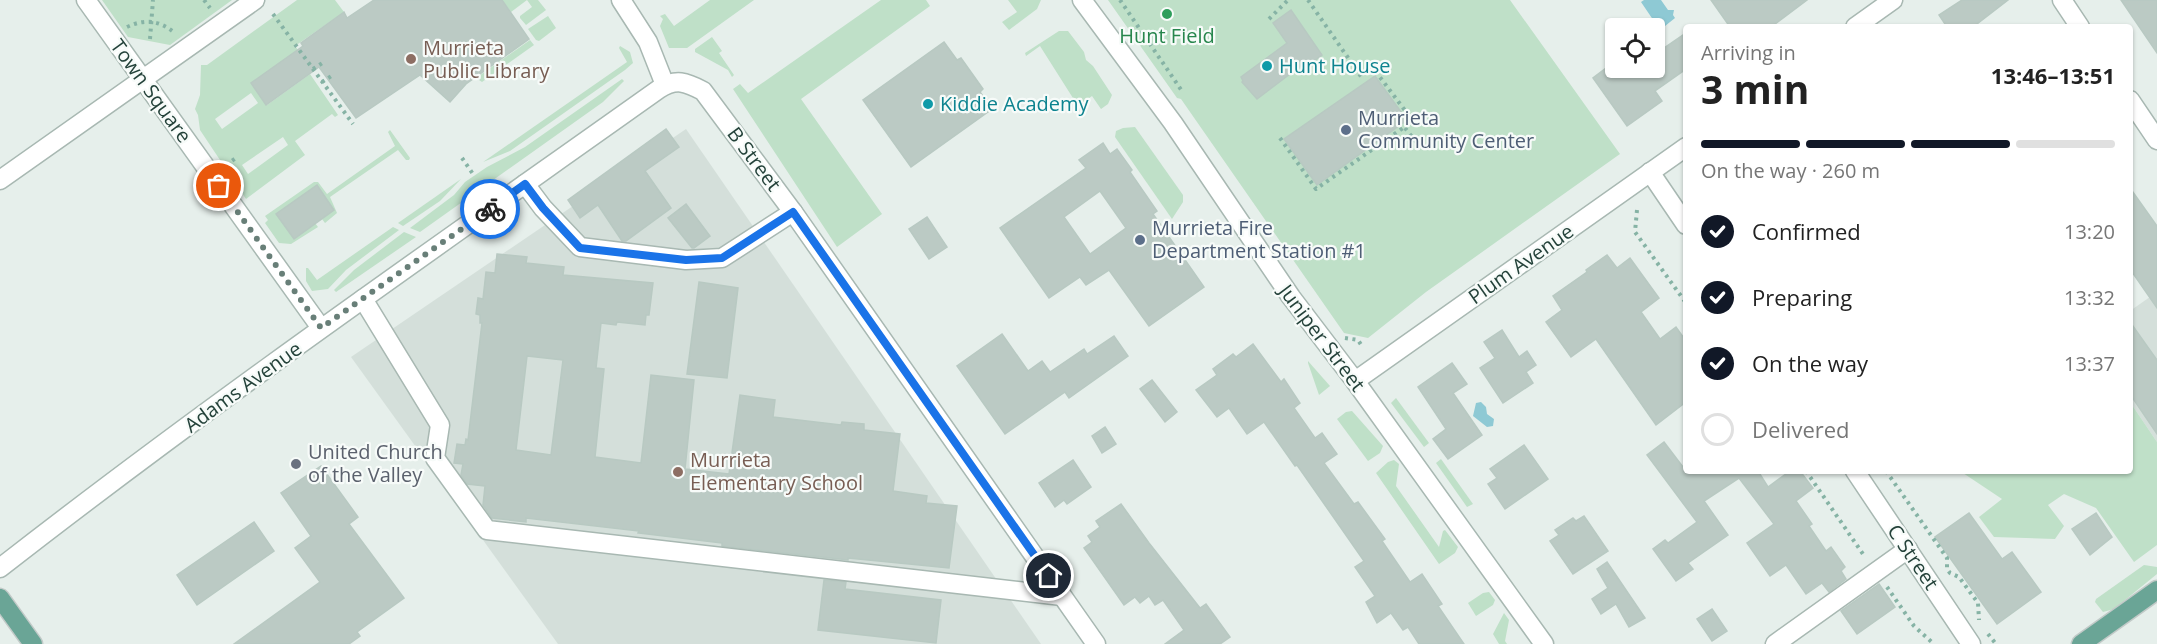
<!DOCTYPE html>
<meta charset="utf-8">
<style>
:root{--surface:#fff;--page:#f6f6f6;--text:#222;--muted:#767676;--line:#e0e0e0;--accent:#111827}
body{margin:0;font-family:"Open Sans",sans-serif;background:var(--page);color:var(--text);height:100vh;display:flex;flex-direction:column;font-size:22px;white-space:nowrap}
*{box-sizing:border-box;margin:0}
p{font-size:20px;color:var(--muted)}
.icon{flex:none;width:33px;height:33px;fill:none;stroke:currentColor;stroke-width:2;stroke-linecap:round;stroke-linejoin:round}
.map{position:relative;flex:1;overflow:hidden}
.drawer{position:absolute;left:1683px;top:24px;width:450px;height:450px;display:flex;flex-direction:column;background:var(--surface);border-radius:6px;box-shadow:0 2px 4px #0004}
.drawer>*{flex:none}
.controls{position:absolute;left:1605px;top:18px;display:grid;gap:12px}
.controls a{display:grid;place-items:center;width:60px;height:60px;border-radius:6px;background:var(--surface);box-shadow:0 2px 4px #0004;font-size:30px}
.pin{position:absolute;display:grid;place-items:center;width:51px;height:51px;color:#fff;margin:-26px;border:3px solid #fff;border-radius:50%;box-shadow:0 2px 6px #0007}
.courier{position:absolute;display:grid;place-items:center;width:60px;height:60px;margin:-30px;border:4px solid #1a73e8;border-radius:50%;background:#fff;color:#222;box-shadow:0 2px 8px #0007}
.headline em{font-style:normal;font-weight:700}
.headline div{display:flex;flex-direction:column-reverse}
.headline{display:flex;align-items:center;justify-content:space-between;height:102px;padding:0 18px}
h1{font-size:39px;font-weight:700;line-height:45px}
.bar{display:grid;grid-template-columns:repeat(4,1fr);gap:9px 6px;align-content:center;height:72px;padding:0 18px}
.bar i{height:8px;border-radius:4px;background:var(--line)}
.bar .active{background:var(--accent)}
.bar p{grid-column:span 4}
ol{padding:0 18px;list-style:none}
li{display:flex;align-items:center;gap:18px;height:66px}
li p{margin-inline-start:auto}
li .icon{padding:6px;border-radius:50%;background:var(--accent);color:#fff;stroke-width:4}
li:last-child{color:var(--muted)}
li i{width:33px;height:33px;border:3px solid var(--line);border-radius:50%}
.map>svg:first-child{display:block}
.built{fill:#d4dfda}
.green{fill:#bfe0c8;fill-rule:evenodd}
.water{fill:#8ec9d4}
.building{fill:#bbcac4;stroke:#b8c9c2;stroke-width:1.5;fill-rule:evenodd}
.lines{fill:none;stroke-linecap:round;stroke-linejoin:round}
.minor-casing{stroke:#a8b8b2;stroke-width:21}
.major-casing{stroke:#c2cac8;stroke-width:21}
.path{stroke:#86b3a5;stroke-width:4;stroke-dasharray:3 4.5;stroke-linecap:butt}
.minor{stroke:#fff;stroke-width:18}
.major{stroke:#6aa596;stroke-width:18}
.done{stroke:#687f78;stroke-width:6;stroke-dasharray:0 10.8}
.route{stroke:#1a73e8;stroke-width:8}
.leisure-dot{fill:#2e9e5b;stroke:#f7fbf9;stroke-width:2}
.education-dot{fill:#8d6e63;stroke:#f7fbf9;stroke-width:2}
.culture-dot{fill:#0f9aa8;stroke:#f7fbf9;stroke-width:2}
.service-dot{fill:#5c6f8a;stroke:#f7fbf9;stroke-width:2}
.worship-dot{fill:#6b7280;stroke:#f7fbf9;stroke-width:2}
.labels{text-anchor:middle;stroke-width:4.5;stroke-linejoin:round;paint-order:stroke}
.leisure-label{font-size:20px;fill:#27864d;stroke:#f7fbf9}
.education-label{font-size:20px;fill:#785e54;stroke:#f7fbf9;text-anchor:start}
.culture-label{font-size:20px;fill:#0d838f;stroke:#f7fbf9;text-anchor:start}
.street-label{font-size:20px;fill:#24423a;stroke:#f7fbf9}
.service-label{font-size:20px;fill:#4e5e75;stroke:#f7fbf9;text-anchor:start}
.worship-label{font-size:20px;fill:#5b616d;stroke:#f7fbf9;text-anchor:start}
</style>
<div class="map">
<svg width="2157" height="644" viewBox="0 0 2157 644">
<rect width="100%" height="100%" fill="#e6efeb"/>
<g class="built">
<path d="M686,129L1041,644H558L351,357Z"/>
<path d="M2157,292V442L2130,402V311Z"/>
</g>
<g class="green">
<path d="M102,0H232L170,45L128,37Z"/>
<path d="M297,0H335L344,12L295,46L298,50L251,83L267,105L310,74L338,115L335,117L332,114L295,141L305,155L246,199L200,130L198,115L195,109L200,95L201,65H207ZM251,93L258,103L222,129L215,119ZM283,137L288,145L248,174L242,165Z"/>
<path d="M502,0H538L546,10L526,25L520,18V16L532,7L527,0L511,12Z"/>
<path d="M710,0H754L687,48H669L660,26L663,19L660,16L665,14L674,26Z"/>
<path d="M881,0H926L930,6L801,99L882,214L837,247L733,89L740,84L748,93Z"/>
<path d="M1008,0H1041L1037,9L1009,30L1002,22L1017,12Z"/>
<path d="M1108,0H1510L1620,154L1426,292L1368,338L1344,333L1181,99L1177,98Z"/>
<path d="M548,16L556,28L539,41L536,40L528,29Z"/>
<path d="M1059,31H1068L1084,52L1086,60L1093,66L1112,95L1108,104L1101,109L1092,96L1078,106L1040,46L1026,56L1025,53Z"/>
<path d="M712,37L722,51L719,53L734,75L732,77L728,70L695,52V49Z"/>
<path d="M530,40L534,45L482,82L476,78Z"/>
<path d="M620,46L630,52L633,63L625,70L510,151L483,162L627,62L619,48Z"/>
<path d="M622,79L624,81L603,102L420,232L410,228L454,195L465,182L487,167L525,147Z"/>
<path d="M1135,127L1183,195V202L1172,219L1115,137L1116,131L1123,128Z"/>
<path d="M390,130L410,158L409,160H406L398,150L330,197L337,213L325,223L322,219L334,210L317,186L315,223L318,227L291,244L279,243L265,223L268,220L265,216L314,182H318L327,194L395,146L388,132Z"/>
<path d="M461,179L440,201L403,226L398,223Z"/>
<path d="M393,227L399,230L346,270L328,289L312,291L306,281V268H308L317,280Z"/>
<path d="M404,232L416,237L336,292L334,290L354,270Z"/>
<path d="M1308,361L1330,386L1319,395L1308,363Z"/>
<path d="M1396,398L1429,443L1424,447L1391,403Z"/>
<path d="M2130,402L2157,442V545L2134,562L2096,508L2064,494L2048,505L2064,526L2055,539L1994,537L1979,517L2002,499L1960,471H2130Z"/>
<path d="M1352,411L1383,446L1380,453L1368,461L1337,419L1346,412Z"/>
<path d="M1441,459L1473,504L1467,507L1436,463Z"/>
<path d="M1394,460L1399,464L1396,486L1439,547L1443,531L1445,530L1458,547L1455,553L1439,564L1376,473L1388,462Z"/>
<path d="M2144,565L2157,567V574L2114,609L2103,612L2095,602L2096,599Z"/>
<path d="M1489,592L1495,600L1493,605L1476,616L1468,603L1483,593Z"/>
<path d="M1504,613L1509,620L1505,641L1507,644H1499L1493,634Z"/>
</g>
<g class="water">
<path d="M1644,0H1661L1668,10H1674L1673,15L1675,18L1660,30L1641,2Z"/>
<path d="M1481,402L1486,407L1487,414L1494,419L1493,426L1487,427L1473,416L1476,403Z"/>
</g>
<g class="building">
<path d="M374,0H502L529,39L466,84L450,102L420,75L356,118L319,67L266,105L251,83L303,46L301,43L344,12L347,18Z"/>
<path d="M1711,0H1807L1771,27H1730Z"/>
<path d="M1962,0H2008L1973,27H1947L1939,15Z"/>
<path d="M2121,0H2157V53Z"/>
<path d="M1291,10L1322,55L1304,68L1302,65L1257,99L1242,82L1243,81L1241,77L1287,43L1273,23Z"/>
<path d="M1686,33V69L1655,91L1662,101L1627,126L1593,78L1614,62L1616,68H1654V55Z"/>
<path d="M944,42L957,60L961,58L983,89L980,92L992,109L911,167L863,100Z"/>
<path d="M1375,76L1407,120L1317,185L1284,139Z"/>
<path d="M666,129L679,147L645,171L671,208L626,241H622L598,205L580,218L568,200Z"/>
<path d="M1103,143L1110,154L1117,149L1132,170L1130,172L1157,211L1153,214L1204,287L1149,326L1109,270L1086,285L1080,277L1049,298L1000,228L1086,168L1079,160ZM1100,191L1126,228L1090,254L1064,217Z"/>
<path d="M317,185L334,210L294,239L276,214Z"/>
<path d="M2130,188L2157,226V308L2130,269Z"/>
<path d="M686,204L710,236L694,248H692L668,218Z"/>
<path d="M927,217L947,247L929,259L909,229Z"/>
<path d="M497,254L527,257L526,263L564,267L563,275L653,283L649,315H646L645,325L617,322L616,325L601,323L596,368L604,369L595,457L641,463L651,375L694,380L685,469L729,474L740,395L775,400L773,417L841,425L842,422L864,424V430L900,434L893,491L927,496L926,503L957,506L949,568L848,558V560L722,546V543L638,533L639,531L526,518V522L492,518L483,505L485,486L467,484L461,475L463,464L454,463L457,444L465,445L466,439L468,440L482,323H480V315L476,314L478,298L483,299L486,272L495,273ZM527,356L563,360L551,455L516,450Z"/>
<path d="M1607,255L1617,268L1630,258L1659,298L1641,312L1660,339L1676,327L1686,341V402L1656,425L1596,339L1571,357L1546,322L1562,310L1553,296L1587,272L1586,270Z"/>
<path d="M699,282L738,288L727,378L687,374Z"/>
<path d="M2130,322L2157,360V434L2130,394Z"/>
<path d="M1502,330L1519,357L1527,351L1536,365L1526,372L1533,383L1503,403L1480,368L1495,358L1484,342Z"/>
<path d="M1002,334L1028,371L1042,361L1050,372L1084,349L1087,354L1114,336L1128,356L1069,398L1065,392L1005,434L957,366Z"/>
<path d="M1253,344L1281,382L1284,379L1300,403L1294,408L1315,438L1322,433L1337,454L1324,463L1354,504L1358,502L1385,539L1382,541L1410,582L1422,574L1442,604L1438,606L1464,644H1419L1408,627L1403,630L1391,613L1377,623L1366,602L1375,596L1355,567L1364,561L1297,465L1295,466L1264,422L1247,434L1229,408L1217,417L1196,390L1217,375L1213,369L1233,354L1236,357Z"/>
<path d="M1452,363L1467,384L1453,393L1482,435L1448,459L1433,439L1446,429L1418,387Z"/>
<path d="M1152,380L1177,412L1165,422L1140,389Z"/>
<path d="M1105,427L1116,444L1102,453L1092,436Z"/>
<path d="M1664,442L1686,471H1758L1768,487L1790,471H1800L1813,488L1796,501L1812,524L1809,526L1826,551L1831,547L1845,567L1841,571L1846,579L1829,592L1822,583L1806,594L1786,565L1770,576L1747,543L1774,524L1739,478L1704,501L1728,535L1688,563L1693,569L1676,581L1653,549L1665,540L1668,543L1697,522L1647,455Z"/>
<path d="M1524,445L1548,479L1505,509L1488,484L1497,478L1490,469Z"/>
<path d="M1073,460L1091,487L1067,504L1064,500L1055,507L1039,483Z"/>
<path d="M321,466L358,517L349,524L404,598L357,632L360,636L349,644H234L320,582L295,548L311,536L281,493Z"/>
<path d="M1121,504L1149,543L1200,608L1206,604L1230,637L1220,644H1165L1184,630L1163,600L1155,605L1149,596L1140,603L1135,597L1124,605L1084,548L1092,542L1088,536L1100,527L1096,521Z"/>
<path d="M1969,513L2002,559L2012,552L2041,592L1997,624L1935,537Z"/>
<path d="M2096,513L2112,537L2090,555L2072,529Z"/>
<path d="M1584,516L1608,551L1573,574L1550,541L1559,535L1555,530L1573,518L1576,521Z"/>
<path d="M254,522L274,551L197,605L177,575Z"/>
<path d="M1607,562L1645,618L1629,627L1616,604L1601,614L1592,599L1608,588L1597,569Z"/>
<path d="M824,580L846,582L845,589L941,600L936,643L818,630Z"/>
<path d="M1879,584L1895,607L1857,634L1841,611Z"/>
<path d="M1712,609L1727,631L1712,641L1697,619Z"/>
</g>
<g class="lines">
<g class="minor-casing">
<g id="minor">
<path d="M86,0L321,328"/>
<path d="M621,0L648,42L665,85"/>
<path d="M1082,0L1173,123L1291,297L1355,381L1544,644"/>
<path d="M2062,0L2080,27"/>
<path d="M1855,27L1893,0"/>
<path d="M2130,100L2157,140"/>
<path d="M1650,172L1686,225"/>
<path d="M0,180L255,0"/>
<path d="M525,184L543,208L580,247L686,260L722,258L793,212"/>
<path d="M363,299L440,425L435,458L487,530L1062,596"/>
<path d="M1355,381L1686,147"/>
<path d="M1855,471L1971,644"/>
<path d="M0,568C214,401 438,246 659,89C676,78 686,82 703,91L793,212L1096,644"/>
<path d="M1775,644L1908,549"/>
</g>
</g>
<g class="major-casing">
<g id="major">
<path d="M0,598L33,644"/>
<path d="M2081,644L2157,590"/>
</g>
</g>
<g class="path">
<path d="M204,0L210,8"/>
<path d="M1120,0L1182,91"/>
<path d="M1308,0L1362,78"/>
<path d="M273,14L353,124"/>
<path d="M1269,19L1288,0"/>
<path d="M127,27C146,18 160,21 175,33"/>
<path d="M150,39L153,0"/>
<path d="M313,69L324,62"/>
<path d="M322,82L333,75"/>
<path d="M1405,128L1416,142"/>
<path d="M1280,138L1316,189L1413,121L1373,68L1360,76"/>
<path d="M462,158L473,174"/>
<path d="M226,165L236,158"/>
<path d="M1637,210L1635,232L1686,303"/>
<path d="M1345,338L1358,340L1362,346"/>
<path d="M1806,471L1865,557"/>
<path d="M1886,471L1947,558V569L1950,573L1959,577L1978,603L1979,620"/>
<path d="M1887,587L1914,626L1934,644"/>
<path d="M1988,634L1996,644"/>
</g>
<use href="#minor" class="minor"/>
<use href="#major" class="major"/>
</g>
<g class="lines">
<path class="done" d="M219,186L321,328L490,209"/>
<path class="route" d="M490,209L525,184L543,208L580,248L686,260L722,258L793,212L1049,576"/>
</g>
<circle class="leisure-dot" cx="1167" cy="14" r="6"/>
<g class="education-dot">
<circle cx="411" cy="59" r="6"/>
<circle cx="678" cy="472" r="6"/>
</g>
<g class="culture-dot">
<circle cx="1267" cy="66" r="6"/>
<circle cx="928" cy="104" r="6"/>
</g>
<g class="service-dot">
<circle cx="1346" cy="130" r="6"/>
<circle cx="1140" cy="240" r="6"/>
</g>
<circle class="worship-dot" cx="296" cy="464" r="6"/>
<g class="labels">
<g class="leisure-label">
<text x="1167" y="43">Hunt Field</text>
</g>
<g class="education-label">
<text x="423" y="55">Murrieta<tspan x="423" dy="23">Public Library</tspan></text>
<text x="690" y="467">Murrieta<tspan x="690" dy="23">Elementary School</tspan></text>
</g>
<g class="culture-label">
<text x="1279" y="73">Hunt House</text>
<text x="940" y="111">Kiddie Academy</text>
</g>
<g class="street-label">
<text transform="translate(151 91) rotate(54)" y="7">Town Square</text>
<text transform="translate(754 159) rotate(53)" y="7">B Street</text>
<text transform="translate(1521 264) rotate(-35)" y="7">Plum Avenue</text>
<text transform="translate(1322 338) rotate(53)" y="7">Juniper Street</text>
<text transform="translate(243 387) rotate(-36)" y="7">Adams Avenue</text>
<text transform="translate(1913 557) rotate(56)" y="7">C Street</text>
</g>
<g class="service-label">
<text x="1358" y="125">Murrieta<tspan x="1358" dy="23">Community Center</tspan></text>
<text x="1152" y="235">Murrieta Fire<tspan x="1152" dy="23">Department Station #1</tspan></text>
</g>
<g class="worship-label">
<text x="308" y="459">United Church<tspan x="308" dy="23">of the Valley</tspan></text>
</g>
</g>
</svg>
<div class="controls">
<a><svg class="icon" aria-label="locate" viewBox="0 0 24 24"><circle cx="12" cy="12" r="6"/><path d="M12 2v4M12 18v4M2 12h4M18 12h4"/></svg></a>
</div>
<div class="pin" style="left:219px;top:186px;background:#ea580c"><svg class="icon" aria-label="bag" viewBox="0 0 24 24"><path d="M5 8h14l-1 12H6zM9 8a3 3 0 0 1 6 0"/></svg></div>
<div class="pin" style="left:1049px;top:576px;background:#1f2937"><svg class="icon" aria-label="home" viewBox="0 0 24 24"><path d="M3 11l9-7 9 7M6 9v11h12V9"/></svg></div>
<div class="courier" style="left:490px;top:209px"><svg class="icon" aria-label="bike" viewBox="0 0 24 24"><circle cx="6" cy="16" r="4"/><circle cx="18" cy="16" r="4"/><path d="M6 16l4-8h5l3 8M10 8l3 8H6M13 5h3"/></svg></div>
<section class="drawer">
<div class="headline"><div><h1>3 min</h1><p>Arriving in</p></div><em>13:46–13:51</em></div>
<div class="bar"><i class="active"></i><i class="active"></i><i class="active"></i><i></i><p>On the way · 260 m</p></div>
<ol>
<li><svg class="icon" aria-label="check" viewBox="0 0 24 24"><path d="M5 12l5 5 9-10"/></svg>Confirmed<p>13:20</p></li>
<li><svg class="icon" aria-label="check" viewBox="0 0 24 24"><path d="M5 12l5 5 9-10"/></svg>Preparing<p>13:32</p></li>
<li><svg class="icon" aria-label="check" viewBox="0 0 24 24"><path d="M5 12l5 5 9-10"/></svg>On the way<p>13:37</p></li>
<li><i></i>Delivered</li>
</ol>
</section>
</div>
